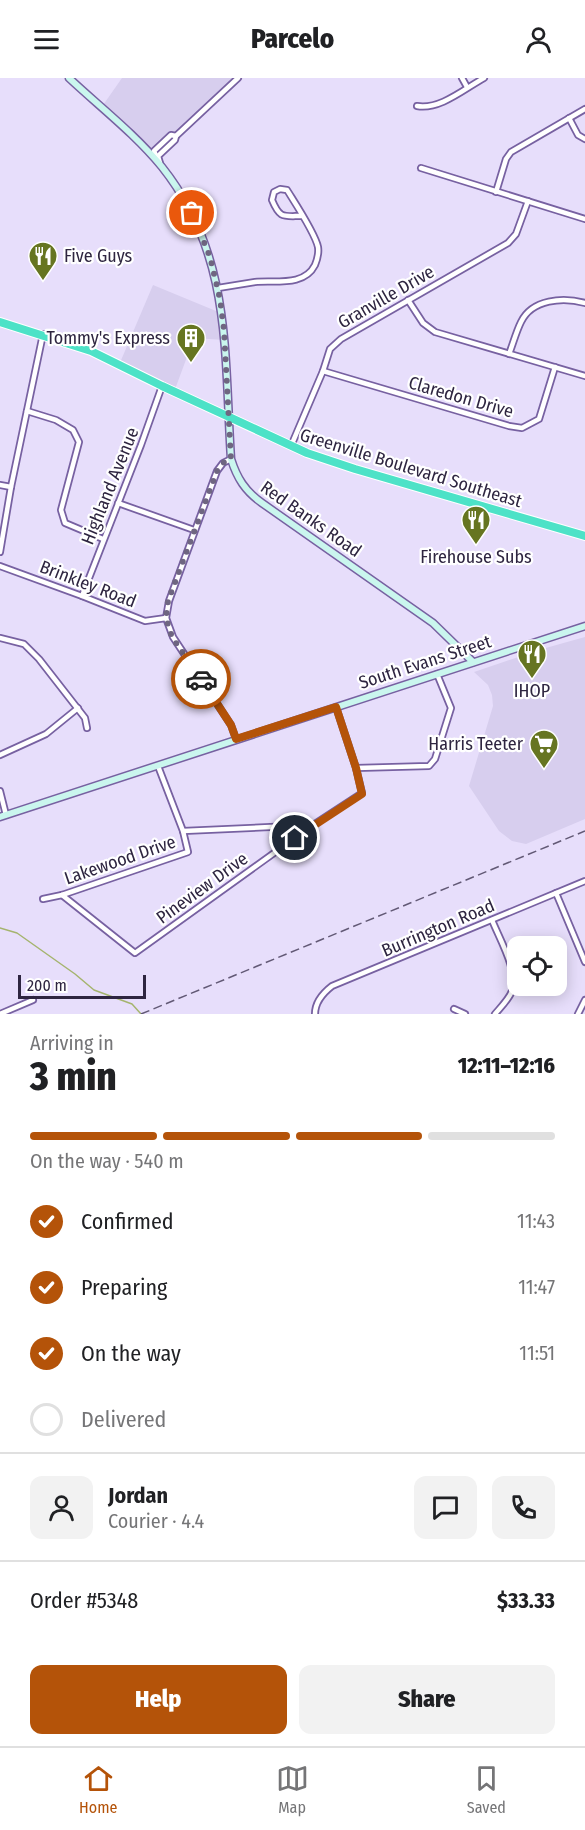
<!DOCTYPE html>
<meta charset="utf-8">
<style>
:root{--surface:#fff;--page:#f2f2f2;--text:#202124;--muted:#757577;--line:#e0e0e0;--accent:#b45309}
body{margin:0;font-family:"Fira Sans Condensed",sans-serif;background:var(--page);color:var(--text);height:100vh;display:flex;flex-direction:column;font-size:22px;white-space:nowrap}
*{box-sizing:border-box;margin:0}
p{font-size:20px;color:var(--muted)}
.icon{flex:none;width:33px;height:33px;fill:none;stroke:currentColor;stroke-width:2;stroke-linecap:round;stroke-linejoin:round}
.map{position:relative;height:936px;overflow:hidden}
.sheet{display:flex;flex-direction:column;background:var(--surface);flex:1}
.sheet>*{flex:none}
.controls{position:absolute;left:507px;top:858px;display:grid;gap:12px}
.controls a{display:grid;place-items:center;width:60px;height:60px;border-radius:12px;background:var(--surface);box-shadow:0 3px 15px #0003;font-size:30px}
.scale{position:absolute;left:18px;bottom:15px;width:128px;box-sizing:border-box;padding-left:6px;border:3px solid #2e2540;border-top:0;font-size:16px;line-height:21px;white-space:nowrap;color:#2e2540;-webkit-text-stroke:4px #fff;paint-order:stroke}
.pin{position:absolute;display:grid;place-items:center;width:51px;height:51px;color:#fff;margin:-26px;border:3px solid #fff;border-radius:50%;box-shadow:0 2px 6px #0007}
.courier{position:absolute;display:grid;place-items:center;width:60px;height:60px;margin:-30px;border:4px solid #b45309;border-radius:50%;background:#fff;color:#222;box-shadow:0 2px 8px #0007}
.head em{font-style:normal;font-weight:800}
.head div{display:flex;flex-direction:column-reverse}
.head{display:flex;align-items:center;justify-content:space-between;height:102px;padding:0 30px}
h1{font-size:39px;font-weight:800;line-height:45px}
.bar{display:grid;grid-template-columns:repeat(4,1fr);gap:9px 6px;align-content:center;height:72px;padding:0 30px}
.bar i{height:8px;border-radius:4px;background:var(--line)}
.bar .on{background:var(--accent)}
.bar p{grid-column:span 4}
.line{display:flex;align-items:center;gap:15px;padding:0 30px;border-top:2px solid var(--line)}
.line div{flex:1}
.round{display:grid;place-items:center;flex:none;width:63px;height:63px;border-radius:12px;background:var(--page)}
ol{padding:0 30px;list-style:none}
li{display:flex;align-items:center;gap:18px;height:66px}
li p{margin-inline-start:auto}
li .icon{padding:6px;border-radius:50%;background:var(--accent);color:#fff;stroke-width:4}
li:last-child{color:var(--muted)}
li i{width:33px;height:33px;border:3px solid var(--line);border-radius:50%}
.cta{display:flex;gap:12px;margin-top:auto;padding:12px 30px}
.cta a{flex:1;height:69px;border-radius:12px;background:var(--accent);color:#fff;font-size:24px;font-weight:800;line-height:69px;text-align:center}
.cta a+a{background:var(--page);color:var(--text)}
header{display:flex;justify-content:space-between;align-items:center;height:78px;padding:0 30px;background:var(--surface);font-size:27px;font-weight:800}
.dock{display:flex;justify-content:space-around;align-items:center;height:84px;border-top:2px solid var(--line);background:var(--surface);font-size:16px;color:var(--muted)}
.dock a{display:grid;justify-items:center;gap:3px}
.dock .on{color:var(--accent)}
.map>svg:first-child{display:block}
.built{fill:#d7ceee}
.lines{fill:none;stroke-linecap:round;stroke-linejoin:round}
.stream{stroke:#a5b46e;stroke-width:1.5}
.street-casing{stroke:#7761a1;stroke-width:8}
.secondary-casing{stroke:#7761a1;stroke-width:9}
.highway-casing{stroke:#fff;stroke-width:10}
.street{stroke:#fff;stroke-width:4.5}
.secondary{stroke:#caf6ee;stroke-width:6}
.highway{stroke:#4de2c7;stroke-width:8}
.rail{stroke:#625975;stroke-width:1.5;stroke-dasharray:9 4.5;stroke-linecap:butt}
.done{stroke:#6f6681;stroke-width:6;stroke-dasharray:0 10.8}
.route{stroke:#b45309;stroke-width:8}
.labels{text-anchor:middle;stroke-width:4.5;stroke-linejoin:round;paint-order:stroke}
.poi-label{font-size:18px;fill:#2e2540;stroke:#fff;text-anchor:end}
.street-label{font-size:18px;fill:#2e2540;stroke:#fff}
</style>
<header><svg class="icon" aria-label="menu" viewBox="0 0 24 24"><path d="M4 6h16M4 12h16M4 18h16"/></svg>Parcelo<svg class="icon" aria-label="person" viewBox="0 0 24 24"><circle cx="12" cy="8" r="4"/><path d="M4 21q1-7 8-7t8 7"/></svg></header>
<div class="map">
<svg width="585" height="936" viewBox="0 0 585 936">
<rect width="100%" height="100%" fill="#e7defb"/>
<g class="built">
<path d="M122,0H238L176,58H170L150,76L101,30Z"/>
<path d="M153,207L216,233H222L224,262L194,260L174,314L119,287Z"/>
<path d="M585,559V741L526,766L512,763L499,753L469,708L493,628L492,617L488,607L474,594L542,571Z"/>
</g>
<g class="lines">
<path class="stream" d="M0,850L17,855L75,896L94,912L132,926L141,936"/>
<g class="street-casing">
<g id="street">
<path d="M462,0L467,9"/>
<path d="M417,28C440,32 464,11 484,0"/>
<path d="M569,40L578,57L585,61"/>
<path d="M157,80L154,73L171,57L176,58"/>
<path d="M160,85L158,78L175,62L176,58L238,0"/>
<path d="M421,90L585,141"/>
<path d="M496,114L506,81L511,74L585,31"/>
<path d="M218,210C231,208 243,206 255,204C275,202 304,209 315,187C317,182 319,175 318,169C315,155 295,125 287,112L280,111L274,114L272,122C280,141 283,138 302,138"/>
<path d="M408,222L423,245L435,254L585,298"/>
<path d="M509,276C513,266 516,254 521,244C532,221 563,219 585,225"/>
<path d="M323,293L509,348L522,350L539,341L555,289"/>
<path d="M27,333L56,342L73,352L79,364L61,432L65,445L103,461"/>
<path d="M291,368L323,293L330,271L341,261L508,165L516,156L528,123"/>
<path d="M231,381L223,385L217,393L169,523L166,540L173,559L231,647L236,661"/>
<path d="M0,407L11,409"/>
<path d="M118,425L194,452"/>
<path d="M0,474L11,409L43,256"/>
<path d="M0,488L82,518L145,543L166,540"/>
<path d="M82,518L141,367L162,308"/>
<path d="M0,560L24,566L39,581L85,640L87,650"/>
<path d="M0,677L46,656L78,630"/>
<path d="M356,690L429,688L435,681L451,630L437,596"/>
<path d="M0,713L6,737"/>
<path d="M183,753L313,747"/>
<path d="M556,815L585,884"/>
<path d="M62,817L135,875L313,747L362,715L356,690L336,629"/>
<path d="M43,821L62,817L188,774L183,753L158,688"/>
<path d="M492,842C499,860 519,894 512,913C509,921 501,929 495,936"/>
<path d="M454,931L465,936"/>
<path d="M0,936L33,922"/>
<path d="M315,936C315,924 323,915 332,908L585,803"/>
<path d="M578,936L585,922"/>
</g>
</g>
<g class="secondary-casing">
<g id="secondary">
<path d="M69,0C100,29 135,56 162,89C232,177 224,275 231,381C237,400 245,413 262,425L433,545L473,584"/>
<path d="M0,739L585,548"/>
</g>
</g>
<g class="highway-casing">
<path id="highway" d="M0,244L91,273L162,308L307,375L355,391L585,458"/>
</g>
<use href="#street" class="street"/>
<use href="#secondary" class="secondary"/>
<use href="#highway" class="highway"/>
<path class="rail" d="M141,936L585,753"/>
</g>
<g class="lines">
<path class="done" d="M192,135L210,179L220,221L224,252L231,381L223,385L217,393L168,523L166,540L172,559L201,601"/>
<path class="route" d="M201,601L231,647L236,661L336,629L356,690L362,716L295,760"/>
</g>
<defs>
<g id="restaurant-pin" transform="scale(1.5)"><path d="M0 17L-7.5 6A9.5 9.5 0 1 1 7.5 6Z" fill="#667521" stroke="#fff"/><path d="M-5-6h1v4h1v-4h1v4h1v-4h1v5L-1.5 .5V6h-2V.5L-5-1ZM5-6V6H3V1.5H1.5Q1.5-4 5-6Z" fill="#fff"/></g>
<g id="building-pin" transform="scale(1.5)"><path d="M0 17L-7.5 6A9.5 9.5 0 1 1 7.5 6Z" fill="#667521" stroke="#fff"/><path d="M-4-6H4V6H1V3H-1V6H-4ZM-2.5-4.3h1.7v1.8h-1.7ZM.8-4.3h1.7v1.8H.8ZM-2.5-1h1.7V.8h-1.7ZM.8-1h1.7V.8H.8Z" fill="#fff"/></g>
<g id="supermarket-pin" transform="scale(1.5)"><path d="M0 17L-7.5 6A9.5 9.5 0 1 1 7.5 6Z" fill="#667521" stroke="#fff"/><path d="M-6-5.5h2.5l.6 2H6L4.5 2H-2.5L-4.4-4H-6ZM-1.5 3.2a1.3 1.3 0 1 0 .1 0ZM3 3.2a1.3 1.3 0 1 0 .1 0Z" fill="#fff"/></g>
</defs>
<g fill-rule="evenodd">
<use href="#restaurant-pin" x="43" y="178"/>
<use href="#building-pin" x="191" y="260"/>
<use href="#restaurant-pin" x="476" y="442"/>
<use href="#restaurant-pin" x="532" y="576"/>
<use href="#supermarket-pin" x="544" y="666"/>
</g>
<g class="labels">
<g class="poi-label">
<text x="64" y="184" text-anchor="start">Five Guys</text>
<text x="170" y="266">Tommy's Express</text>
<text x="476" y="485" text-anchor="middle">Firehouse Subs</text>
<text x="532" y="619" text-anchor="middle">IHOP</text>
<text x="523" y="672">Harris Teeter</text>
</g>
<g class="street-label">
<text transform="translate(386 219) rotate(-30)" y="6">Granville Drive</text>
<text transform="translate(461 319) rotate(16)" y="6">Claredon Drive</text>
<text transform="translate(411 390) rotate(17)" y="6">Greenville Boulevard Southeast</text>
<text transform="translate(110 408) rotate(-68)" y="6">Highland Avenue</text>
<text transform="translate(311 441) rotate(35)" y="6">Red Banks Road</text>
<text transform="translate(88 506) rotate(21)" y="6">Brinkley Road</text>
<text transform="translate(425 584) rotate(-18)" y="6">South Evans Street</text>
<text transform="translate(120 782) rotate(-19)" y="6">Lakewood Drive</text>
<text transform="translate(202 810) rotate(-36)" y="6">Pineview Drive</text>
<text transform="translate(438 850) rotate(-23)" y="6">Burrington Road</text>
</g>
</g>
</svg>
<div class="controls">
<a><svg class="icon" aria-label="locate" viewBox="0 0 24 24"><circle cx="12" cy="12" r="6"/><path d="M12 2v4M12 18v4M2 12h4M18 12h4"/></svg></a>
</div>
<div class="scale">200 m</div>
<div class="pin" style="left:192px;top:135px;background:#ea580c"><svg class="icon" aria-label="bag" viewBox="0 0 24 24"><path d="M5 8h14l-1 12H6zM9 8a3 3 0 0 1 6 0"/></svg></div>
<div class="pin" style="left:295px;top:760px;background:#1f2937"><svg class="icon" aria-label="home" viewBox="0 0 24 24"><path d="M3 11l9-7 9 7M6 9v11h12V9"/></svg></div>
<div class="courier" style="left:201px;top:601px"><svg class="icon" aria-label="car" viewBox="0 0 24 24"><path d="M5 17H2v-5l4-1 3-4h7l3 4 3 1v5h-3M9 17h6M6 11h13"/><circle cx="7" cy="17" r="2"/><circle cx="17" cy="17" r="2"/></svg></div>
</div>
<section class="sheet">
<div class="head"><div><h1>3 min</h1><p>Arriving in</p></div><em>12:11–12:16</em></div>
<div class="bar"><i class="on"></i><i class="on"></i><i class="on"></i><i></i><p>On the way · 540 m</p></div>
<ol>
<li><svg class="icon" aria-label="check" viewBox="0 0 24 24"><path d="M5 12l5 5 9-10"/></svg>Confirmed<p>11:43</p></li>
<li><svg class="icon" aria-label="check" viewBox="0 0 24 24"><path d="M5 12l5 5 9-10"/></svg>Preparing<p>11:47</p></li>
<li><svg class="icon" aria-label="check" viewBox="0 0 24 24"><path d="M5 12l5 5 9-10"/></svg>On the way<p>11:51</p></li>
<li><i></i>Delivered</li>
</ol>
<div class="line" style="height:108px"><a class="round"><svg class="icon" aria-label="person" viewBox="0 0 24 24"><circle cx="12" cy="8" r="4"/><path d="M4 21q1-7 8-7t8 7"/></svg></a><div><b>Jordan</b><p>Courier · 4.4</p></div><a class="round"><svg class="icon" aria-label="chat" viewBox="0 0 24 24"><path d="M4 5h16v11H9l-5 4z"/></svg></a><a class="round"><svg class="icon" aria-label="phone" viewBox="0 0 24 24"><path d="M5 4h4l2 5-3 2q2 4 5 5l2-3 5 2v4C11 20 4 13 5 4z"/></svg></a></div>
<div class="line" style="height:78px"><div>Order #5348</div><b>$33.33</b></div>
<div class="cta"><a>Help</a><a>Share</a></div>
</section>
<nav class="dock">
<a class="on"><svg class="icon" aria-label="home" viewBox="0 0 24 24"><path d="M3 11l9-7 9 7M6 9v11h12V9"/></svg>Home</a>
<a><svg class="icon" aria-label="map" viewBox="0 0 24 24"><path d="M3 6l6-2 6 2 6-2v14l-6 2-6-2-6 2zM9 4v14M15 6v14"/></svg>Map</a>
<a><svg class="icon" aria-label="saved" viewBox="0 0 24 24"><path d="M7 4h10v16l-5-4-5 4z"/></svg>Saved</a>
</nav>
